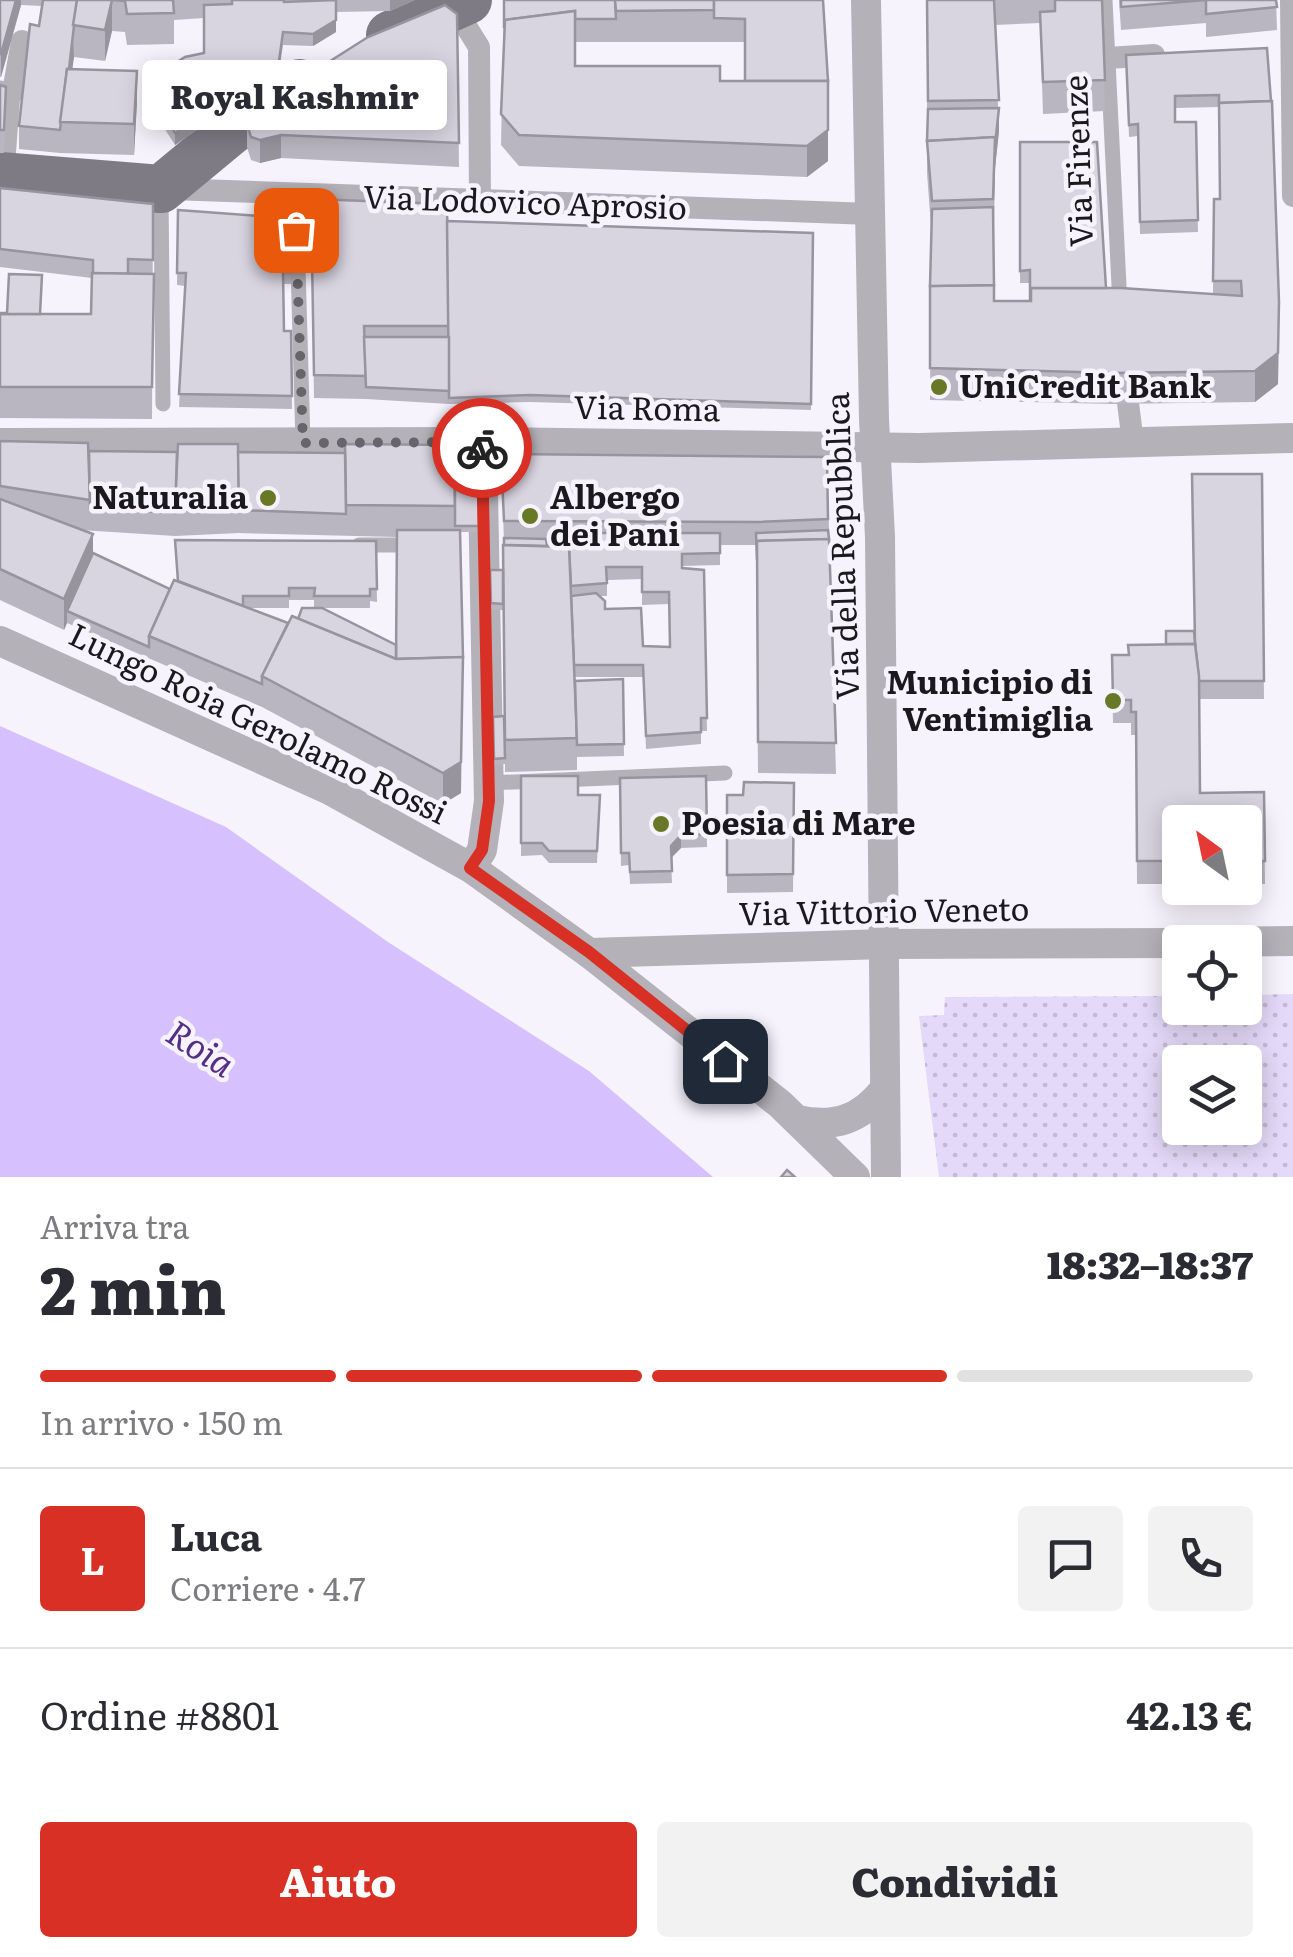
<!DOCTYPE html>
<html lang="it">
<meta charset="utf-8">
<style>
:root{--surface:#fff;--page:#f2f2f3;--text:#2b2b33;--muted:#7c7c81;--line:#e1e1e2;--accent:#d93025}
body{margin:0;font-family:Literata,serif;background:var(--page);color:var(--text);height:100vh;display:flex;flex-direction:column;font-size:38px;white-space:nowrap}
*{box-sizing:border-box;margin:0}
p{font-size:32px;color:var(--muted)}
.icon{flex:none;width:55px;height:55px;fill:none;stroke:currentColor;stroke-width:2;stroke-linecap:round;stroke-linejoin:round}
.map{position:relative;height:1177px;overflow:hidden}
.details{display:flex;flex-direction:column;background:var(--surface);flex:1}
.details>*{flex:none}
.needle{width:65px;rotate:327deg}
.tools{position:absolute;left:1162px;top:805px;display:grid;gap:20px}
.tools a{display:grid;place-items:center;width:100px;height:100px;border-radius:10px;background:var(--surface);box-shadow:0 5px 25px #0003;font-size:50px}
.pin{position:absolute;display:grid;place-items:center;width:85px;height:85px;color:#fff;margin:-42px;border-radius:20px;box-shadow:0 5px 15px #0006}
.courier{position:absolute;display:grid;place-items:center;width:100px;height:100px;margin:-50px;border:8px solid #d93025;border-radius:50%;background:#fff;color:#222;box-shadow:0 2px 12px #0007}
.bubble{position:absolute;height:70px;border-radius:10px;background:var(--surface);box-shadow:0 5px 25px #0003;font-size:32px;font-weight:800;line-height:70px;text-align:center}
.head em{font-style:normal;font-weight:800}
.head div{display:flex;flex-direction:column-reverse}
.head{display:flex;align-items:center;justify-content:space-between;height:170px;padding:0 40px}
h1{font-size:65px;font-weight:800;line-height:75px}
.bar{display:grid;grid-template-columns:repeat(4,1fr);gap:15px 10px;align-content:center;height:120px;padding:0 40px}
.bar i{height:12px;border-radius:8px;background:var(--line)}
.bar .on{background:var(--accent)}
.bar p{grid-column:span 4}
.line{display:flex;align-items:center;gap:25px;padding:0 40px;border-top:2px solid var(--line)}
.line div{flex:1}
.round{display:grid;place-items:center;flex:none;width:105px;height:105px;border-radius:10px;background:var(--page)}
.button{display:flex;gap:20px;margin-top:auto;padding:20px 40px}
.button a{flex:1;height:115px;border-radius:10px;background:var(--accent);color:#fff;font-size:40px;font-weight:800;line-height:115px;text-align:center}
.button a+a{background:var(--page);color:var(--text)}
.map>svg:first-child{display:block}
.park{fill:url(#park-dots);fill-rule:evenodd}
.water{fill:#d6c0fe}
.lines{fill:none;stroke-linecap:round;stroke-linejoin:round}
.service{stroke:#b4b2b8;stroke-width:15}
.pedestrian{stroke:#b4b2b8;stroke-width:22}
.minor{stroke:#b4b2b8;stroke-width:30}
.primary{stroke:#7e7b85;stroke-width:48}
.wall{fill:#bab6c1;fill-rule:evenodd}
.shaded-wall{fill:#97949d}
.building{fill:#d8d4e0;stroke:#97949d;stroke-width:2.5;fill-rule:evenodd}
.done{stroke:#67656b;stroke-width:10;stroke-dasharray:0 18}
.route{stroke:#d93025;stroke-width:12}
.poi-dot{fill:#677927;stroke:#f6f3fd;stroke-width:4}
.labels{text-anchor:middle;stroke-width:9;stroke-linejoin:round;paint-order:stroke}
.street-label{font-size:32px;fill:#1a191d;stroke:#f6f3fd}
.poi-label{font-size:32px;font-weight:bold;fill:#1a191d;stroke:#f6f3fd;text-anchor:start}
.water-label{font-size:35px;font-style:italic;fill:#552e85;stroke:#f6f3fd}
</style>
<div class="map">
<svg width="1293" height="1177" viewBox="0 0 1293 1177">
<defs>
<pattern id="park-dots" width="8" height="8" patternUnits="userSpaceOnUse" patternTransform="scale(2.5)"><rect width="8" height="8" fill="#e4d9f8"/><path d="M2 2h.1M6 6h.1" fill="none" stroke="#c3bad4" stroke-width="1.8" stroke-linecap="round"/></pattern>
</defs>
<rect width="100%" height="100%" fill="#f6f3fd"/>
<path class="park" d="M1293,994V1177H939L919,1016L944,1015L945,997L1180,996V1008H1245V995ZM1180,1062H1245V1128H1180Z"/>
<path class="water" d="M0,726L226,827L388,942L589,1071L713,1177H0Z"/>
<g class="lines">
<g class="service">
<path d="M1105,0L1120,306"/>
<path d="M0,88L13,92L7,172"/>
<path d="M161,193L163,404"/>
<path d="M296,195L303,443"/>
<path d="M359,545H416"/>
<path d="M489,783L725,773"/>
</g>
<g class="pedestrian">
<path d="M1291,0L1293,196"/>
<path d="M454,7L479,47L480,202"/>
<path d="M1108,58L1154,55"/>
<path d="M13,92L22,41"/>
<path d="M170,189L871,214"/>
<path d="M1128,403L1133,443"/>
</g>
<g class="minor">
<path d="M866,0L874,419L880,537L886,1177"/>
<path d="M0,443L482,442L919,448L1293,438"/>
<path d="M0,641L330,790L471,868L589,953L780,1104L855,1177"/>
<path d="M471,868L482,850L489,801L482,442"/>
<path d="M1209,942L1293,941"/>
<path d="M589,953L885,944L1180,943"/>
<path d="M797,1120C834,1128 860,1120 884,1090"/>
</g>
<g class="primary">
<path d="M390,35L468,0"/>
<path d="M0,176L161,189L231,131L300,83"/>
</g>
</g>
<g class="wall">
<path d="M0,0H415L390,11L336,12V32L313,46L283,45L279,73L175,145L150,106V93L204,53V18L174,20V44L127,45L125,32L112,31L105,61L74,57L72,69L137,102L134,155L60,153L19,149V126L42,6L21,5L1,77H0Z"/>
<path d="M504,0H823L828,161L807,177L519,166L501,145ZM575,42H745V81H720L575,66Z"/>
<path d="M927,0H1102L1105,111L1043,114L1040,23L995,25L999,131L995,168L994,224V301H1030V283H1020V142L1106,288L1213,294L1214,199H1220L1219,107L1175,108V122H1196L1198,232L1140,234L1138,136L1129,137L1126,55L1267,48L1279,333L1278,384L1255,402L1114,404L930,400L931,227L927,173Z"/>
<path d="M1119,0H1276L1277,30L1206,37V23L1121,30Z"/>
<path d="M457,14L459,167L281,158L260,163L251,160L247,147V124ZM388,94L400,95V100L381,99Z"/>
<path d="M0,85L6,110L4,153H0Z"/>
<path d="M0,188L153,204L152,419L0,418V313L91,314L92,278L0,267Z"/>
<path d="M311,199L447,221L813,233L811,410L530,402L449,404L366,399L314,398Z"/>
<path d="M178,210L258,216L291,211V284H284V331H291L292,409L179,407L185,286L177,285Z"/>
<path d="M0,441L89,451L238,452L455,477H478L479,532H460L461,793L443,804L262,707L67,623L64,630L0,600ZM80,530L175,536L239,533L397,537L396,645L298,619L288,623L249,608H289V600H314V608H370V601L377,602L376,541L175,540L177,581L170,589L93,553Z"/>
<path d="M501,454L827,457L836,774L758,773L756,545H720V565L682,566V568L704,570L707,731H701V744L646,749L643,677H575V681L623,679L624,756L577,757V770L505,772V764L494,765L493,724L504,716L503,610H491L490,570H503L504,542ZM642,579V605L669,604L670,647L643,646L605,609L599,596H607V580Z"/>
<path d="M1262,474L1264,699H1199L1200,793L1264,792L1265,884H1245V822H1180V884H1137L1136,735H1131V723H1113L1112,655H1129L1166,644L1194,631Z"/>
<path d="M521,776L578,795H600L597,863H549L542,855L521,856Z"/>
<path d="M706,776L707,847L681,848L671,858L672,883L630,884L629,865L621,866L620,778Z"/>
<path d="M794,783L793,892L727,893V795H743Z"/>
</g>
<g class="shaded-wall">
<path d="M16,0H21V5L1,77V54Z"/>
<path d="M112,0V31L105,61V30Z"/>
<path d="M390,0H415L390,11Z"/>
<path d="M336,20V32L313,46V34Z"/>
<path d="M283,32L279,73L175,145V133Z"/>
<path d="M73,39L74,57L65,122H62Z"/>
<path d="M137,71V102L134,155V124Z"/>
<path d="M388,71V94L371,105V82Z"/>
<path d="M828,81V161L807,177V146Z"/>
<path d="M999,108V131L995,168L993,230L995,137Z"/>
<path d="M281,135V158L260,163V140Z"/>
<path d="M1279,302L1278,384L1255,402V371Z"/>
<path d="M93,534V566L67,611V623L64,630V599Z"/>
<path d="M463,657L461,793L443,804V773Z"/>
<path d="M681,835V848L671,858V846Z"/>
</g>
<g class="building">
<path d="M0,0H16L1,54H0Z"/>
<path d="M43,0H77L69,69H67L60,130L19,126L30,24L39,26Z"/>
<path d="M77,0H173L174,13L127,14L125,1L112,0L105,30L73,25Z"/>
<path d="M232,0H284V2L336,0V20L313,34L283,32L279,61L175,133L150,93L153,78L185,57L204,53V5L232,4Z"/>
<path d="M504,0H615L616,19H575V11L505,20L504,28Z"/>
<path d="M615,0H714V10L616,11Z"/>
<path d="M714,0H823L828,81H745V19L714,18Z"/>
<path d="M927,0H994L999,100L928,101Z"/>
<path d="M1055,0H1102L1105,80L1043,82L1040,12L1055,11Z"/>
<path d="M1121,0H1276L1277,7L1206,14V0L1121,7Z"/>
<path d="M445,5L457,14L459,143L281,135L260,140L251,137L247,124L253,110L368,37ZM388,71L402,72L400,100L371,98V82Z"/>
<path d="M575,11V66H720V81H828V130L807,146L519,135L501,114L505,20Z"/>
<path d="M1267,48L1271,101L1219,103V95L1175,96V122H1196L1198,220L1140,222L1138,124L1129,125L1126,55Z"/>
<path d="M67,69L137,71L134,124L60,122Z"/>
<path d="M0,85L6,87L4,130H0Z"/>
<path d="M1272,101L1279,302L1278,353L1255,371L1114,373L930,368V286L994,285V301H1031V288H1121L1242,296L1241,281H1213L1214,199H1220L1219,103Z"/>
<path d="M999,108L995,145V137L927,141L928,109Z"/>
<path d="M995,137L993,199L932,201L927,141Z"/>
<path d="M1020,142H1097L1106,288H1031L1030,301V270L1020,271Z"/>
<path d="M0,188L153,204V260L128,259V274L93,273V260L0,249Z"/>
<path d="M311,199L447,204L449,326H364L366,376L314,375Z"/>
<path d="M993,207L994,285L930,286L932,209Z"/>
<path d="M178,210L258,216V210L291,211V272H283L284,331H291L292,396L179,394L186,273H177Z"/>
<path d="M447,221L813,233L811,404L530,395L449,398Z"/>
<path d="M92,273L154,274L152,387H0V314H91Z"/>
<path d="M9,274L42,275L40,314H0V313H7Z"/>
<path d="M364,337H449V391L366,387Z"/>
<path d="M0,441L88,443L90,500L0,486Z"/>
<path d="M178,444H238L239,502L175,504Z"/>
<path d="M345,444L454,445L455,506L346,505Z"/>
<path d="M89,451L177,452L175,513L90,508Z"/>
<path d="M238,452L345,453L346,514L239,510Z"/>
<path d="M501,454L827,457L828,519L756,522L504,521Z"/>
<path d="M1192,474H1262L1264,681H1199L1195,642Z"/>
<path d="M455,477H478L479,526H455Z"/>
<path d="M0,499L93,534L64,599L0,569Z"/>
<path d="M397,530H460L463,657L396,659Z"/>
<path d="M828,530L829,539L757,541V560L756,533Z"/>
<path d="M563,533H720V553L682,554V568L704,570L707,718H701V732L646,736L643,665H574L571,596L596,593L605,601V609L641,608L643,646L670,647L669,592H642V567H606L607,583L571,586L569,547L560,546Z"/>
<path d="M504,538L546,539L547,546L504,545Z"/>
<path d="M829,539L836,743L758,742L757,541Z"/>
<path d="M175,540L376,541L377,589H370V596H314L315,588H289V596H243V606L178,581Z"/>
<path d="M503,545L569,547L577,738L505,740Z"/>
<path d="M93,553L170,589L149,636V647L67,611Z"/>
<path d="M490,570H503V604L491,603Z"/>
<path d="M174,580L288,623L262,676V684L149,636Z"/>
<path d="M302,608H322L396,645V659L298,619Z"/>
<path d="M292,616L396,659L463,657L461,762L443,773L262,676Z"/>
<path d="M1166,631H1194L1195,644H1166Z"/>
<path d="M1195,644L1199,676L1200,793L1264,792L1265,861H1245V822H1180V861H1137L1136,712H1131V700H1113L1112,655H1129L1128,645Z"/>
<path d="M623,679L624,744L577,745L575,681Z"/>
<path d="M504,716L505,758L494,759L493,717Z"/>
<path d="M521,776H578V795H600L597,851H549L542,843H521Z"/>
<path d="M706,776L707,834L681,835L671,846L672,871L630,872L629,853H621L620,778Z"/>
<path d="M744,782L794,783L793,874L727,875V795H743Z"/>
<path d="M787,1170L795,1177H781Z"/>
</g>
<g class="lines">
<path class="done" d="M296,230L303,443L482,442V448"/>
<path class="route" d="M482,448L489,801L482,850L470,868L589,952L725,1061"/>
</g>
<g class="poi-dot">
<circle cx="939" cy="387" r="10"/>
<circle cx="268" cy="498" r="10"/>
<circle cx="530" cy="516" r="10"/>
<circle cx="1113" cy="701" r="10"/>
<circle cx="661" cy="824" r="10"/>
</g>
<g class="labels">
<g class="street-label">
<text transform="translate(1079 161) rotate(-92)" y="11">Via Firenze</text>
<text transform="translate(525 203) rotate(2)" y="11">Via Lodovico Aprosio</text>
<text transform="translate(647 409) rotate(1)" y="11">Via Roma</text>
<text transform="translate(843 546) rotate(-92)" y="11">Via della Repubblica</text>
<text transform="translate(258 724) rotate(26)" y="11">Lungo Roia Gerolamo Rossi</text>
<text transform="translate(884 912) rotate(-1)" y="11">Via Vittorio Veneto</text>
</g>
<g class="poi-label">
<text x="959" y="398">UniCredit Bank</text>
<text x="248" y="509" text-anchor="end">Naturalia</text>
<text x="550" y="509">Albergo<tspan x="550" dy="37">dei Pani</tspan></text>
<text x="1093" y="694" text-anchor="end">Municipio di<tspan x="1093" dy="37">Ventimiglia</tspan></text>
<text x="681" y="835">Poesia di Mare</text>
</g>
<g class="water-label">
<text transform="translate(200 1049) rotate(33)" y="12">Roia</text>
</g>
</g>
</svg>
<div class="tools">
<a><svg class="needle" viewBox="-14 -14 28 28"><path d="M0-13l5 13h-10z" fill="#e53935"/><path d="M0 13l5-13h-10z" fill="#7c7c81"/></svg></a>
<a><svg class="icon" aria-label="locate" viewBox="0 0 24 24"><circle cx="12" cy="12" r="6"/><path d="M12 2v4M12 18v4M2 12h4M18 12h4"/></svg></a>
<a><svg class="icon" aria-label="layers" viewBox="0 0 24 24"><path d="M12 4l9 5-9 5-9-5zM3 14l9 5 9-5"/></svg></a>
</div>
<div class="pin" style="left:296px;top:230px;background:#ea580c"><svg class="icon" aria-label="bag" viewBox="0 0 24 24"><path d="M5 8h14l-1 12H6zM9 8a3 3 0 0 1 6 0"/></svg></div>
<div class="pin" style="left:725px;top:1061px;background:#1f2937"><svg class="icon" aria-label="home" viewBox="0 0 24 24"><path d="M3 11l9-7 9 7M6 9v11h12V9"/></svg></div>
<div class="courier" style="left:482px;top:448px"><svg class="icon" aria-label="bike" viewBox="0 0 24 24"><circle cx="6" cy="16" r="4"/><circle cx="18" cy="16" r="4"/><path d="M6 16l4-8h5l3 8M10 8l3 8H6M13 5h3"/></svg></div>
<div class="bubble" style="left:142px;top:60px;width:305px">Royal Kashmir</div>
</div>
<section class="details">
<div class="head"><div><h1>2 min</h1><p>Arriva tra</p></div><em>18:32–18:37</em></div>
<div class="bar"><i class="on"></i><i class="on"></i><i class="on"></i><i></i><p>In arrivo · 150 m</p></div>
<div class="line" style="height:180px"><b class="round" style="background:var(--accent);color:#fff">L</b><div><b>Luca</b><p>Corriere · 4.7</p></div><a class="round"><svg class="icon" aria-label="chat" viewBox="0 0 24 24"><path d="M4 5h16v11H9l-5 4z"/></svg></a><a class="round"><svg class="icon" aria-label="phone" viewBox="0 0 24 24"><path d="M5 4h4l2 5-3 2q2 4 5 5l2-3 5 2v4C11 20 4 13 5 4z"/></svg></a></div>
<div class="line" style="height:130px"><div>Ordine #8801</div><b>42.13 €</b></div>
<div class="button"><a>Aiuto</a><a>Condividi</a></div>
</section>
